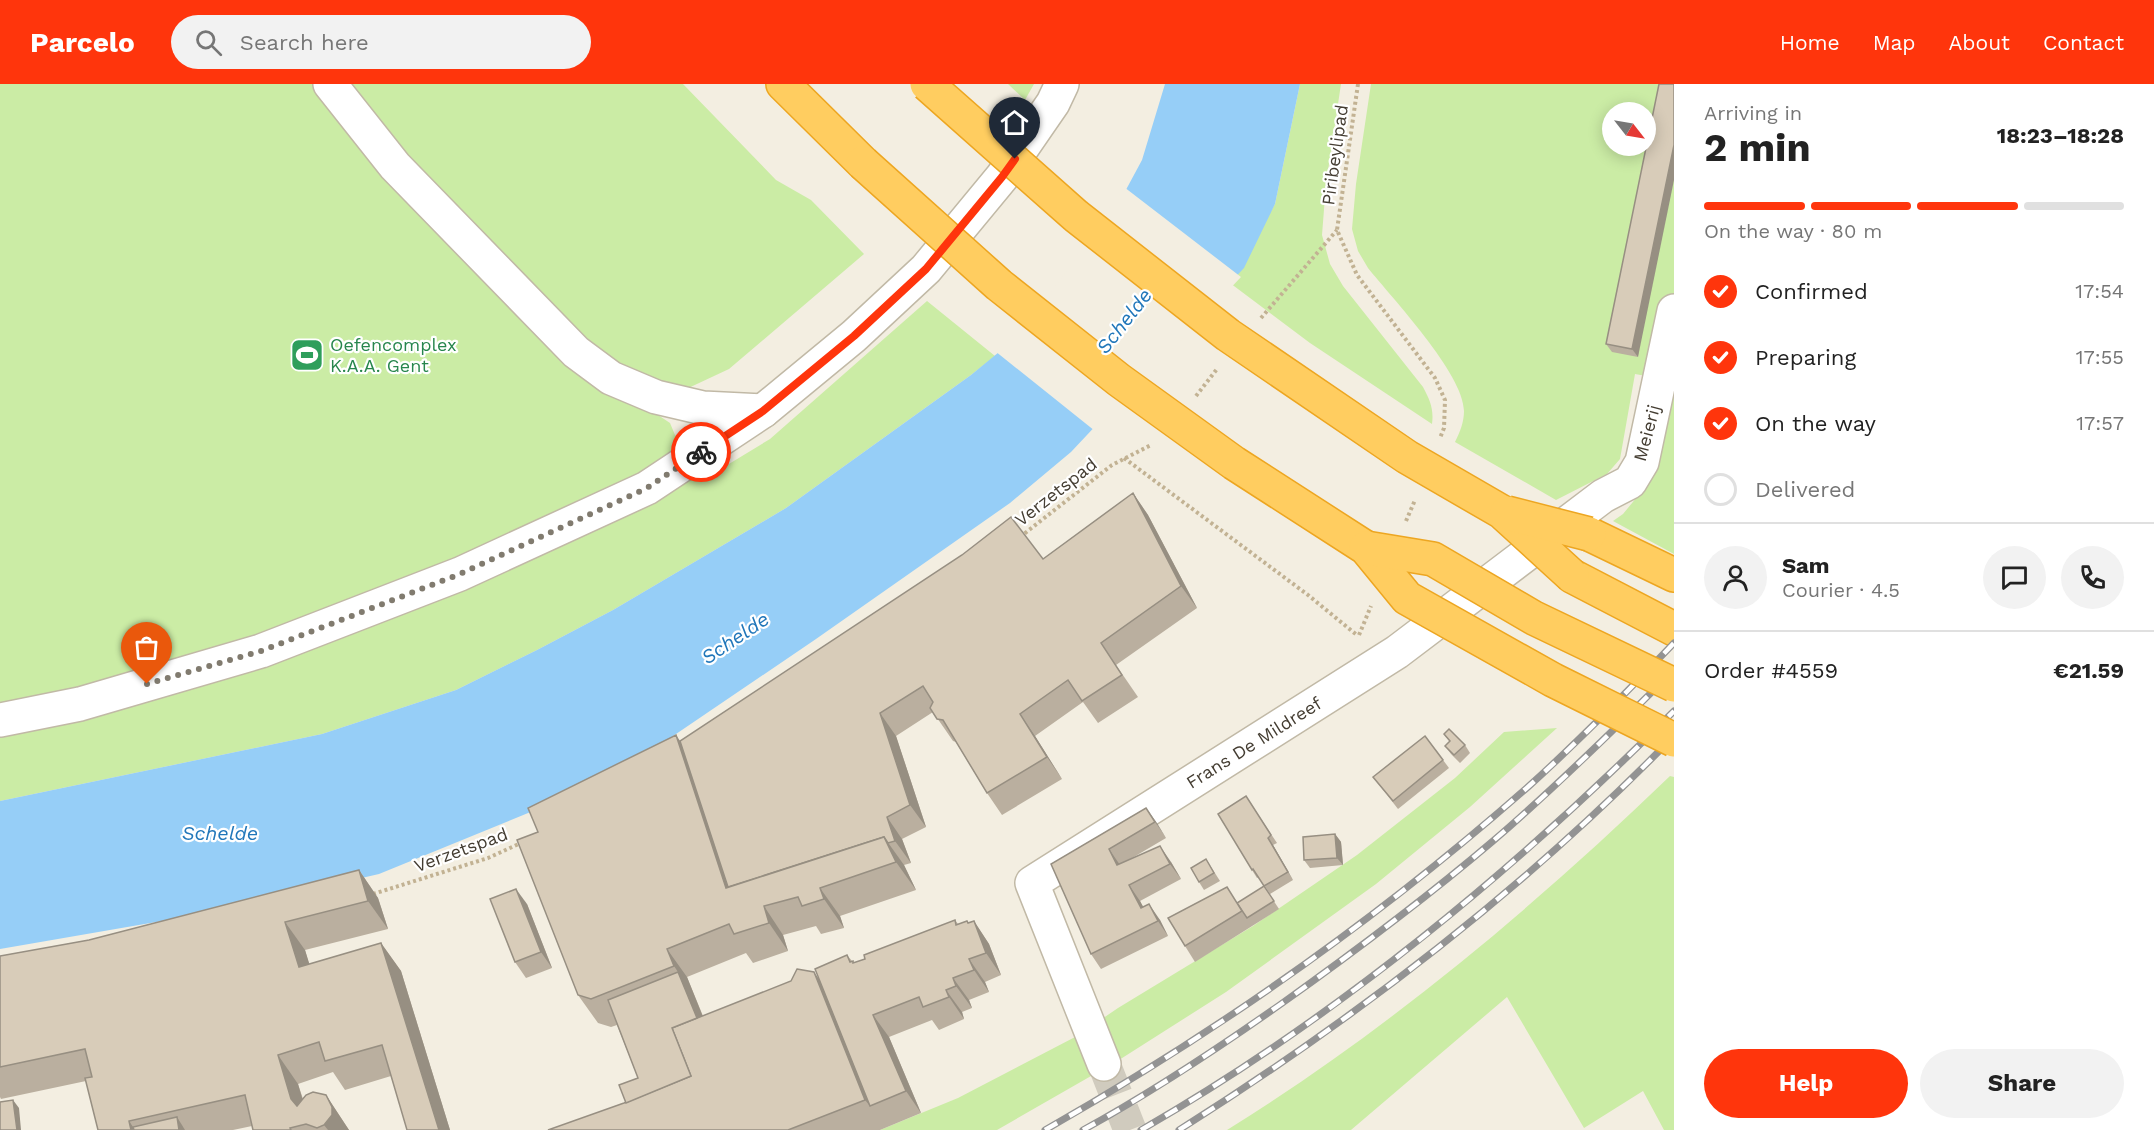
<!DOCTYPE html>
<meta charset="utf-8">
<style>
:root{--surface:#fff;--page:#f2f2f2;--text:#222;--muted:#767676;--line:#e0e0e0;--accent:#ff350c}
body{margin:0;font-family:"Work Sans",sans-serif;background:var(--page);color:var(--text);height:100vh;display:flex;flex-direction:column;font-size:22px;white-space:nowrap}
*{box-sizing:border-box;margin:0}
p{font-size:20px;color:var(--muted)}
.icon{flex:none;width:33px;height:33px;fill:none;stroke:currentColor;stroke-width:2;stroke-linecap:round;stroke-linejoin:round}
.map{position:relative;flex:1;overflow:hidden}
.drawer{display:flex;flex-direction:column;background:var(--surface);width:480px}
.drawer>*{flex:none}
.needle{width:39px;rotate:121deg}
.tools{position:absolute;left:1602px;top:18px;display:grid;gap:12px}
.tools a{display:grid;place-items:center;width:54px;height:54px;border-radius:50%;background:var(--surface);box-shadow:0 3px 15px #0003;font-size:30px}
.pin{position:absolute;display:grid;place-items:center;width:51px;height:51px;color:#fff;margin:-62px -26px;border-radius:50% 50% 50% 0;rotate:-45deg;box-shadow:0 0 6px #0007}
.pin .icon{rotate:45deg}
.courier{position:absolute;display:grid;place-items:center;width:60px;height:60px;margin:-30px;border:4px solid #ff350c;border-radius:50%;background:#fff;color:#222;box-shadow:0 2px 8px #0007}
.summary em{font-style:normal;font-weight:700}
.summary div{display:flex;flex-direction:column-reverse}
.summary{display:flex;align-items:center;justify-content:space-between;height:102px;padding:0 30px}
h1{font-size:39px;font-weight:700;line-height:45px}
.bar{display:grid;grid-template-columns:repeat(4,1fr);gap:9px 6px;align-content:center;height:72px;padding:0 30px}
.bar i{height:8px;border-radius:4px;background:var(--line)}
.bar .on{background:var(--accent)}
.bar p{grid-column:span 4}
.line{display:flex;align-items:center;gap:15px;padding:0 30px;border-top:2px solid var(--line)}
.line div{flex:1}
.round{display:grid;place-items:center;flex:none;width:63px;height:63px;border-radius:32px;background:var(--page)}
ol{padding:0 30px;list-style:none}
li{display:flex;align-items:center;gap:18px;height:66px}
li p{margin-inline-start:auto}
li .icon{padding:6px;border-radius:50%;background:var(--accent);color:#fff;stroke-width:4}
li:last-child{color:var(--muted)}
li i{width:33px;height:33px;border:3px solid var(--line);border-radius:50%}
.action{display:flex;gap:12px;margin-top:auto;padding:12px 30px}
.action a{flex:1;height:69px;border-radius:36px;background:var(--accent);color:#fff;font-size:24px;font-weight:700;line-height:69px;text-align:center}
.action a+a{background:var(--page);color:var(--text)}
header{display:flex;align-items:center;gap:36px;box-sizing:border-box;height:84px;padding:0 30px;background:var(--accent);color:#fff}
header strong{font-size:28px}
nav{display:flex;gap:33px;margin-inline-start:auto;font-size:21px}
.search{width:420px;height:54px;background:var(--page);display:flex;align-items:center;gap:15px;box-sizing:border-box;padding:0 21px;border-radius:33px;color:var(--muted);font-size:22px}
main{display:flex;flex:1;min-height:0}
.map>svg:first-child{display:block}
.green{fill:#cbeca5;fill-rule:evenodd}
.water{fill:#96cef7}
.pier{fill:#f3eee1}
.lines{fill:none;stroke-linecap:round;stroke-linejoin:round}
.minor-tunnel{stroke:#d0cbbe;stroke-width:33;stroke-dasharray:33 16;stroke-linecap:butt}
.minor-casing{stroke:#c1b9a6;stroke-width:36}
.highway-casing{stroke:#eda621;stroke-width:36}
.path{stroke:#c2b293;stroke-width:4;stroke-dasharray:3 3;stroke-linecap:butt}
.minor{stroke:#fff;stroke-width:33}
.highway{stroke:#ffcd60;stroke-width:33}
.rail-casing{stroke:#939393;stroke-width:7}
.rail{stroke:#fff;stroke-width:4.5;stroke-dasharray:14;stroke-linecap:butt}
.highway-bridge-casing{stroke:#eda621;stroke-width:36;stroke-linecap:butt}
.highway-bridge{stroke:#ffcd60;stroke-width:33}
.wall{fill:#baaf9f}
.shaded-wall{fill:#978f82}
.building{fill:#d8ccb9;stroke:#978f82;stroke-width:1.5}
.done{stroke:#817b6f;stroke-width:6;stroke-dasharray:0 10.8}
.route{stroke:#ff350c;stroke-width:8}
.labels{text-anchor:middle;stroke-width:4.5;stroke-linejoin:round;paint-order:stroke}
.street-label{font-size:18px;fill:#443d32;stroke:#fff}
.leisure-label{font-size:18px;fill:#27864d;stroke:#fff;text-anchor:start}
.water-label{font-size:20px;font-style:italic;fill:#2177ba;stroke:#fff}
</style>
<header>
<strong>Parcelo</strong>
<div class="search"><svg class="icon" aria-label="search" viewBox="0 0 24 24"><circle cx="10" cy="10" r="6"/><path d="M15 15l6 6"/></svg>Search here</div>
<nav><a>Home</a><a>Map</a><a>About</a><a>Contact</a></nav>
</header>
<main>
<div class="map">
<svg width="1674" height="1046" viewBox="0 0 1674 1046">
<rect width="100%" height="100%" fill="#f3eee1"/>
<g class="green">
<path d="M0,0H683L776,96L811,116L864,170L729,285L682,307L658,331L670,339L675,351L714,389L770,355L927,217L995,272L971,291L786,424L613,526L537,566L456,606L322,650L0,717Z"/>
<path d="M1008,0H1034L1025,16Z"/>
<path d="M1300,0H1341L1326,100L1322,151L1330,180L1343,202L1423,303C1430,316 1434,325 1432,340L1310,259L1230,199L1275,120Z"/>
<path d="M1371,0H1674V470L1613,437L1623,430L1637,413L1668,296L1635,290L1620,375L1607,390L1556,416L1455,358C1460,348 1464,338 1464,327C1464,290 1392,214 1368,184L1358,167L1352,145L1356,100ZM1612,28H1646V62H1612Z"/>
<path d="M1557,644L1470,723L1376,800L1226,908L1119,976L997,1046H880L958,1014L1077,952L1118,924L1253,842L1357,771L1455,694L1504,648Z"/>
<path d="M1670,692L1674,693V1046H1664L1643,1007L1584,1044L1507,913L1351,1046H1227C1388,946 1534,823 1670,692Z"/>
</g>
<path class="water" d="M1165,0H1300L1275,120L1244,184L1071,368L1010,419L816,555L651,667L533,727L379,790L214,828L0,865V717L322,650L456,606L537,566L613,526L786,424L971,291L1010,259L1062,198L1121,115L1142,76Z"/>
<path class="pier" d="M1124,103L1241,193L1095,347L995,267L1008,257L1060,197Z"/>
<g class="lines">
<path class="minor-tunnel" d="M1104,980L1130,1046"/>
<g class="minor-casing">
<g id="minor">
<path d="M330,0L395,82L576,268L611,294L656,313L703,324L763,327"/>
<path d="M0,636L80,620L261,567L460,490L647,404L763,327L854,252L926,185L1002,93L1053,19L1062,0"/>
<path d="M1104,980L1032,799L1397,568L1603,412L1630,398L1642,378L1674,227"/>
</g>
</g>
<g class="highway-casing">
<g id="highway">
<path d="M783,0L863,79"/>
<path d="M1589,450L1674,491"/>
<path d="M1572,492L1674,545"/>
</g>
</g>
<g class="path">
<path d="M1358,0L1337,146L1357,191L1435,294L1445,316L1444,344L1440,354"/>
<path d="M1261,234L1337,146"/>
<path d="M1196,312L1217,285"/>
<path d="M1124,374L1308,511L1358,552"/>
<path d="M1406,437L1415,416"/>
<path d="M1020,453L1112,381L1151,361"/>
<path d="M1359,551L1371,522"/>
<path d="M373,810L488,774L521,759"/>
</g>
<use href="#minor" class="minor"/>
<use href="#highway" class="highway"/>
<g class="rail-casing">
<g id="rail">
<path d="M1045,1046C1219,947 1378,835 1529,702C1579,657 1627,608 1674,559"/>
<path d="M1083,1046C1151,1009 1217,965 1281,920C1354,868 1425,815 1493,757C1556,703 1615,645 1674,586"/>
<path d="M1141,1046C1338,933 1514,787 1674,627"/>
<path d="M1179,1046C1358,933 1526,804 1674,652"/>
</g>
</g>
<use href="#rail" class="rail"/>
<g class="highway-bridge-casing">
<g id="highway-bridge">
<path d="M927,0L1076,132L1228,251L1407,373L1502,428L1572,492"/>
<path d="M863,79L999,201L1119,296L1234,379L1366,464L1407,514L1553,596L1674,656"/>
<path d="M1507,429L1589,450"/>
<path d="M1366,464L1433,475L1534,534L1674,601"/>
</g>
</g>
<use href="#highway-bridge" class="highway-bridge"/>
</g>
<g class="wall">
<path d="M1659,0L1638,273L1612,268L1606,260Z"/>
<path d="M1133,409L1148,431L1197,524L1116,581L1138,613L1098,639L1083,618L1035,652L1062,695L1002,731L987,709L956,658L953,657L933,628L896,652L926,743L902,755L911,779L904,781L916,806L840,832L844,844L821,850L816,842L783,851L788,867L753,879L746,869L687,893L703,932L819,894L847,871L852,877H853L855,879L955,836L958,840L967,837L969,839L974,837L989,860L1001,891L985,898L989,908L969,916L972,924L962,928L964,935L939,946L932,936L889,953L921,1029L880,1046H548L626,1019L638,994L617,941L611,943L598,939L578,911L538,748L680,657L1043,475Z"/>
<path d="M1444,650L1465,661L1470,669L1460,679L1451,670L1445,662L1450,658Z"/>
<path d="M1443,676L1449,684L1398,725L1373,693Z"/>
<path d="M1246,712L1277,759L1273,761L1293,796L1270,810L1259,793L1257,794L1252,786Z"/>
<path d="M1146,724L1166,754L1127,777L1171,778L1181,795L1140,817L1143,823L1160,836L1168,852L1101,885L1091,870L1051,780Z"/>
<path d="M1335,750L1341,758L1343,781L1310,784L1304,776Z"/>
<path d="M1206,775L1220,797L1204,806L1199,798Z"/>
<path d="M359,786L378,814L388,845L305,866L309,880L381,859L401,887L450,1046H407L391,992L345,1006L333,988L298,1000L303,1015L326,1011L349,1046H253L252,1042L233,1046H98L86,997L1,1015L0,1013V872L89,856Z"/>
<path d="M1264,802L1279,825L1195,878L1185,862L1238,819Z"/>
<path d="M527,820L552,884L526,894L515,878Z"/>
</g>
<g class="shaded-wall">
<path d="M1674,61V96L1638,273L1632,265Z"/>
<path d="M1133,409L1148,431L1197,524L1181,502Z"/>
<path d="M880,629L896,652L926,743L910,721Z"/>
<path d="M1020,630L1035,652L1062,695L1047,673Z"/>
<path d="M676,651L695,679L738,808L726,804Z"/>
<path d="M1146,724L1157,739L1166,754L1155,738Z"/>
<path d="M887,733L902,755L911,779L895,757Z"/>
<path d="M1335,750L1341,758L1343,781L1337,774Z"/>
<path d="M884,753L904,781L916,806L896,778Z"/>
<path d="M1268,754L1273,761L1293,796L1288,788Z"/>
<path d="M1160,762L1171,778L1181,795L1170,780Z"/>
<path d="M1109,765L1120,781H1117Z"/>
<path d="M359,786L378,814L388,845L368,817Z"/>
<path d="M1129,801L1140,817L1152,839L1141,824Z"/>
<path d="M820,804L840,832L844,844L824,815Z"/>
<path d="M516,805L527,820L552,884L541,868Z"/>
<path d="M1149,820L1160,836L1168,852L1158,837Z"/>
<path d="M764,822L783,851L788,867L769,839Z"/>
<path d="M967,837L981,857L974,837L989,860L1001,891L986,869Z"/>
<path d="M285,838L305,866L319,911L299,883Z"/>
<path d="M381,859L401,887L450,1046H439Z"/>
<path d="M667,865L687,893L715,963L700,941L678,888L674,882Z"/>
<path d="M969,875L985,898L989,908L974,886Z"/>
<path d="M814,888L834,916L870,1022L865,1016Z"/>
<path d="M953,894L969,916L972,924L956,902Z"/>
<path d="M946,906L962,928L964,935L949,913Z"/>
<path d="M873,931L889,953L921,1029L906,1007Z"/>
<path d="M278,971L298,1000L310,1041L291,1015Z"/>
<path d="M326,1011L345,1040L349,1046H328L324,1041Z"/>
<path d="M13,1016L19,1024L21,1046H17Z"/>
<path d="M177,1033L185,1046H179Z"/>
<path d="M129,1037L135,1046H131Z"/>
</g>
<g class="building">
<path d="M1659,0H1674V61L1632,265L1606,260Z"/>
<path d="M1133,409L1181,502L1101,559L1122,591L1082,617L1068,596L1020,630L1047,673L987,709L943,636L937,635L930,624L933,618L923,602L880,629L910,721L887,733L895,757L888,759L884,753L728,803L680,657L962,471L1011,433L1043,475Z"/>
<path d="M1449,645L1465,661L1454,671L1445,662L1450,657L1444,650Z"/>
<path d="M676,651L726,804L884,753L896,778L820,804L824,815L802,822L798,813L764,822L769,839L734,850L729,840L667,865L674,882L591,915L578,911L517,756L538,748L528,724Z"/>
<path d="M1425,652L1443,676L1393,717L1373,693Z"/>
<path d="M1246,712L1271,751L1268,754L1288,788L1264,802L1253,785L1252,786L1218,730Z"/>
<path d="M1146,724L1155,738L1109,765L1117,781L1160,762L1170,780L1129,801L1141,824L1149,820L1158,837L1091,870L1051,780Z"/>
<path d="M1335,750L1337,774L1304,776L1303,753Z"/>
<path d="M1206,775L1214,789L1199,798L1191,784Z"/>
<path d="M359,786L368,817L285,838L299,883L381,859L439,1046H407L382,961L325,977L319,958L278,971L291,1015L297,1022L306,1011L313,1008L326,1011L332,1023V1031L324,1041L317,1044L306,1040L290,1044L291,1046H253L245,1011L129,1037L131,1046H98L85,994L92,993L85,965L0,983V872L89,856Z"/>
<path d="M1264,802L1274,817L1247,834L1237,819Z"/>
<path d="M1227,803L1242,827L1185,862L1168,834Z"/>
<path d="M516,805L541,868L515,878L490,815Z"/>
<path d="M955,836L956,841L967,837L968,839L974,837L986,869L969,875L974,886L953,894L956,902L946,906L949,913L923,923L919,913L873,931L906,1007L870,1022L815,885L847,871L850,878L853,877V879L865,875L864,871Z"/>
<path d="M797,885L814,888L865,1016L788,1046H548L624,1019L691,992L672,944L791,897Z"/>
<path d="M678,888L697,934L672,944L691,992L626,1019L619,1001L638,994L608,916Z"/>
<path d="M13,1016L17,1046H0V1018Z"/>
<path d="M177,1033L179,1046H134L133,1043Z"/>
</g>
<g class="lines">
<path class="done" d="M147,600L261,567L460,490L647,404L701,368"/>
<path class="route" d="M701,368L763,327L854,252L926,185L1002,93L1015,75"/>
</g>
<defs>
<g id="stadium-square" transform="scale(1.725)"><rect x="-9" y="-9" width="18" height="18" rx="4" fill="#2e9e5b" stroke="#fff"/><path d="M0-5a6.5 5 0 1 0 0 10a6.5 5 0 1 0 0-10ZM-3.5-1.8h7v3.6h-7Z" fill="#fff"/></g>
</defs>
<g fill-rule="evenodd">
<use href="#stadium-square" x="307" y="271"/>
</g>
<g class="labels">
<g class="street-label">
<text transform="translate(1335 71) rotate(-82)" y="6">Piribeylipad</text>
<text transform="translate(1647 349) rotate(-75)" y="6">Meierij</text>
<text transform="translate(1056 408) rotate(-38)" y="6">Verzetspad</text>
<text transform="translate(1254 659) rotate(-32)" y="6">Frans De Mildreef</text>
<text transform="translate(461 766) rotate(-20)" y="6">Verzetspad</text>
</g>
<g class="leisure-label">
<text x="330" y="267">Oefencomplex<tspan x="330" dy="21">K.A.A. Gent</tspan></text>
</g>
<g class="water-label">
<text transform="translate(1124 237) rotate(-52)" y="7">Schelde</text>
<text transform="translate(735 554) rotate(-34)" y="7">Schelde</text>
<text x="220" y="756">Schelde</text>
</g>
</g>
</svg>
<div class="tools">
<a><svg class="needle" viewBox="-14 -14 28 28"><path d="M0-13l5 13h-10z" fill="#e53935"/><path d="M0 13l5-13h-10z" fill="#767676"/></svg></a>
</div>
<div class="pin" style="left:147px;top:600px;background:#ea580c"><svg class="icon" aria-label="bag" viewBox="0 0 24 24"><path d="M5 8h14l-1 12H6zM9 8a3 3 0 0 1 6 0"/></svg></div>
<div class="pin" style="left:1015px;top:75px;background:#1f2937"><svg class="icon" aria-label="home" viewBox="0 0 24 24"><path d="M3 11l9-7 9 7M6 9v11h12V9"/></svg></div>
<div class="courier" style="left:701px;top:368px"><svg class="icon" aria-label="bike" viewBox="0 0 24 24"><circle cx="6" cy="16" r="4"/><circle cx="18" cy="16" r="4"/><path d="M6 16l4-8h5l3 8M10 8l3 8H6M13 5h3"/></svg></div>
</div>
<section class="drawer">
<div class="summary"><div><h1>2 min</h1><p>Arriving in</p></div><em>18:23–18:28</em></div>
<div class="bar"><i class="on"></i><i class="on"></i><i class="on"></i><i></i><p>On the way · 80 m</p></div>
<ol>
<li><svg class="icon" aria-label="check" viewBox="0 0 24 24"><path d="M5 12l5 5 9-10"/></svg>Confirmed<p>17:54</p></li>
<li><svg class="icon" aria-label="check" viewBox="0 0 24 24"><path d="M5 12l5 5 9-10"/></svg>Preparing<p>17:55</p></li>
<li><svg class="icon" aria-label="check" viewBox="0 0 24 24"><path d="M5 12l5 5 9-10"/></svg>On the way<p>17:57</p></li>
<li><i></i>Delivered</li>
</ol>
<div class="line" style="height:108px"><a class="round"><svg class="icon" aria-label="person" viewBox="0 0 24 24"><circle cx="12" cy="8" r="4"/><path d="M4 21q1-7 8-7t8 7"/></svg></a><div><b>Sam</b><p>Courier · 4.5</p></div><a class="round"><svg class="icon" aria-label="chat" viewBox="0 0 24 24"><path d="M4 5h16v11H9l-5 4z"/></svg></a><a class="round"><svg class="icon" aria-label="phone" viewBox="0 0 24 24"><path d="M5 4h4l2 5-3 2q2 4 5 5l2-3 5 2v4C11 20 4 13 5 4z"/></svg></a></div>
<div class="line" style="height:78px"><div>Order #4559</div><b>€21.59</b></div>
<div class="action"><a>Help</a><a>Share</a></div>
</section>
</main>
